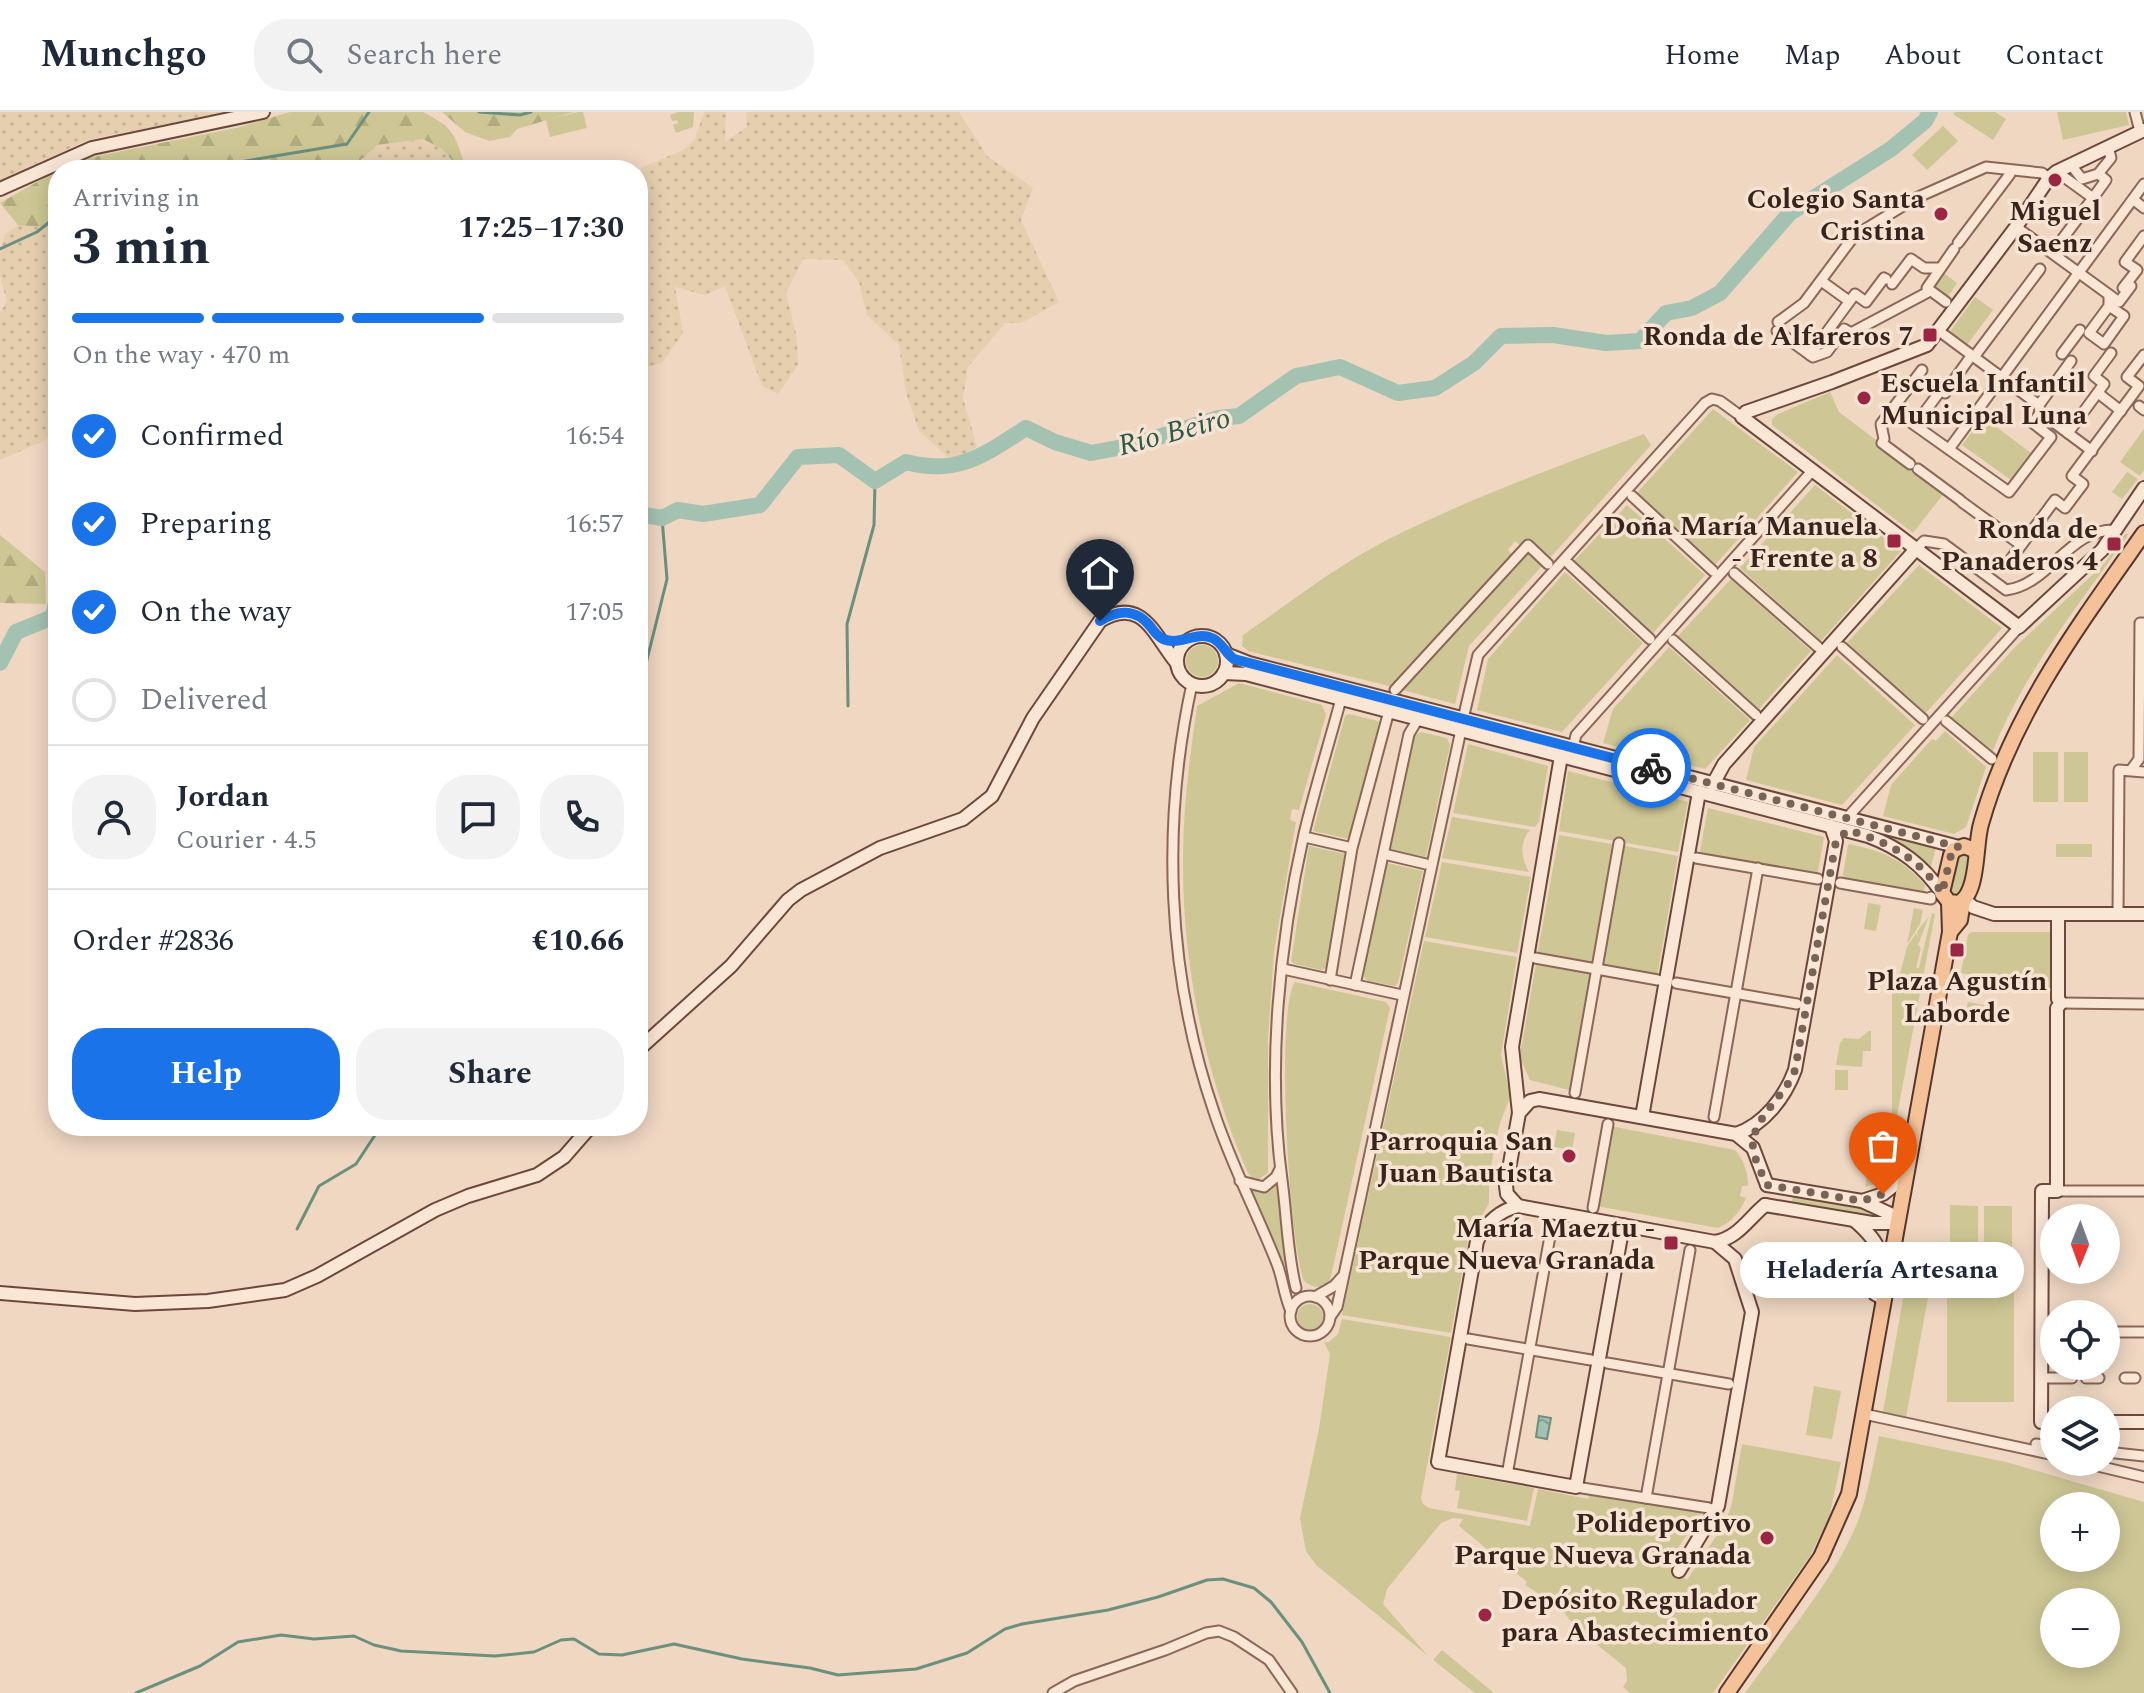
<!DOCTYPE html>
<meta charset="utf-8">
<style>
:root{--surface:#fff;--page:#f2f2f3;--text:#1f2937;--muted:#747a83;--line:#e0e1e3;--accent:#1a73e8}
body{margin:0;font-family:Spectral,serif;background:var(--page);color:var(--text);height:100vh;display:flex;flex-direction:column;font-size:30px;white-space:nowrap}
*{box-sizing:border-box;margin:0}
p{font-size:26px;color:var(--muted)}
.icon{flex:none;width:44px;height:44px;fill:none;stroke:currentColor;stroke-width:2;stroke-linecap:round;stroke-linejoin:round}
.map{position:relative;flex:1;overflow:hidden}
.side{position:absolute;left:48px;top:48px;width:600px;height:976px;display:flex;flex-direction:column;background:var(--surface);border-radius:32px;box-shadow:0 4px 20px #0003}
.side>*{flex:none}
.needle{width:52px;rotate:181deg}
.tools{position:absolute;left:2040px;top:1092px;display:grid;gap:16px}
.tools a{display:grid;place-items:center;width:80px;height:80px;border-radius:50%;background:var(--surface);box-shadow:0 4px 20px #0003;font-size:40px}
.pin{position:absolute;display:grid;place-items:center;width:68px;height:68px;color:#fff;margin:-82px -34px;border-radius:50% 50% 50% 0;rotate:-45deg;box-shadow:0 0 8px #0007}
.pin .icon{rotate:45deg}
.courier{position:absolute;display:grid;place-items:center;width:80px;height:80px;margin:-40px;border:6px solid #1a73e8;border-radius:50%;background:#fff;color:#222;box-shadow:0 2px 10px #0007}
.bubble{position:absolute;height:56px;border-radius:28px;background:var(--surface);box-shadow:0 4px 20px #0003;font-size:26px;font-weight:700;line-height:56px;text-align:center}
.headline em{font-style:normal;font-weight:700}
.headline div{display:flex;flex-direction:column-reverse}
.headline{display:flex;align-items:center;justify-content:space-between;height:136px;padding:0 24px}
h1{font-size:52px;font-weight:700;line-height:60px}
.bar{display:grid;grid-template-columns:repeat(4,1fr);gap:12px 8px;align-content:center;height:96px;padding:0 24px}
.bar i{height:10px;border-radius:6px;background:var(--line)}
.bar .active{background:var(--accent)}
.bar p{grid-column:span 4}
.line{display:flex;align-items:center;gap:20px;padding:0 24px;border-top:2px solid var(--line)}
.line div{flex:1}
.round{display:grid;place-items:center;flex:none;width:84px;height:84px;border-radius:32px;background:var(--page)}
ol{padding:0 24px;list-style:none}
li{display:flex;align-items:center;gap:24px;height:88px}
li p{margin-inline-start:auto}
li .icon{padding:8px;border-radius:50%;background:var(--accent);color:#fff;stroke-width:4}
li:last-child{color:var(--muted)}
li i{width:44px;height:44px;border:4px solid var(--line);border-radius:50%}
.primary-button{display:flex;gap:16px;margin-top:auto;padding:16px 24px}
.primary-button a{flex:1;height:92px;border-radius:32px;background:var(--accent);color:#fff;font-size:32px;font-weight:700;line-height:92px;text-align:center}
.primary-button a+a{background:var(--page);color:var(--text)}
header{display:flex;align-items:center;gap:48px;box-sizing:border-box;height:112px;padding:0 40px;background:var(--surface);border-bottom:2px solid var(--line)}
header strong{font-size:38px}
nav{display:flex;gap:44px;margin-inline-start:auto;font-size:28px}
.search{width:560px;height:72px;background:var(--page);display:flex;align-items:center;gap:20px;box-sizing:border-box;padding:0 28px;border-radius:32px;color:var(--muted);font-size:30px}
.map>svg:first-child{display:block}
.farmland{fill:url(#farmland-dots)}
.green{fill:#cec795;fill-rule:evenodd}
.forest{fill:url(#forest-firs)}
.water{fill:url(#water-ripples);stroke:#6b907e;stroke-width:2}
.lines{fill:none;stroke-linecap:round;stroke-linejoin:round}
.stream{stroke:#6b907e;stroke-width:3}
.river{stroke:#a4c2b2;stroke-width:16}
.street-casing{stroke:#8a6758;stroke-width:13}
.secondary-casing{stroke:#6c483c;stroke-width:16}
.primary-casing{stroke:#57362d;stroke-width:18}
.street{stroke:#fae6d5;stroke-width:9}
.secondary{stroke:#fae6d5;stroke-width:12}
.primary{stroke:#f4c198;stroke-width:14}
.done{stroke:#796357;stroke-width:8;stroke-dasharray:0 14.4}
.route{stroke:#1a73e8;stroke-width:10}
.poi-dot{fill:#9b2644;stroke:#f7e3d2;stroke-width:3}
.labels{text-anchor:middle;stroke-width:7;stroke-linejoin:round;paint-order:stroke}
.poi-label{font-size:28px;font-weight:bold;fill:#39241d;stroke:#f7e3d2;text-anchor:end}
.water-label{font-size:30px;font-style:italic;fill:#2c594b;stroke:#f7e3d2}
</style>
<header>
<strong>Munchgo</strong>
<div class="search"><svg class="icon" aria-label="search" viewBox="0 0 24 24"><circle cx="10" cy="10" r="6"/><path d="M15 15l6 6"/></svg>Search here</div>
<nav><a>Home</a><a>Map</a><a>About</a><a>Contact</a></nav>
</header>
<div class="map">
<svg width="2144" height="1581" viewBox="0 0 2144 1581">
<defs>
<pattern id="farmland-dots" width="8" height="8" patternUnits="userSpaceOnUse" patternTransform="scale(2)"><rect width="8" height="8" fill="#e5cfaf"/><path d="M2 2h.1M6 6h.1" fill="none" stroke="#c5b296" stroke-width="1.8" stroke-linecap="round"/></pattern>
<pattern id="forest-firs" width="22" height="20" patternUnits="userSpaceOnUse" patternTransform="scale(2)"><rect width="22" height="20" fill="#cec795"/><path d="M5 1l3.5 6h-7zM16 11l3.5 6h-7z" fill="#b2ab80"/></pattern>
<pattern id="water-ripples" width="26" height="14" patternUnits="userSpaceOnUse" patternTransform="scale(2)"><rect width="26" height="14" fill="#a4c2b2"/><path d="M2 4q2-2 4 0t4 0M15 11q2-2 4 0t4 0" fill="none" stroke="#879d90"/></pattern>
</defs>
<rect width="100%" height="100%" fill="#efd7c2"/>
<g class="farmland">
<path d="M0,0H231L90,27L0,68Z"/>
<path d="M704,0H726L725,30L747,15L746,0H959L987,44L1033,76L1021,108L1059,190L1021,211H1005L968,255L963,286L977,335L952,349L919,319L906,281L899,233L867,203L859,170L843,148L803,147L786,181L797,226L798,253L778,282L762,274L725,174L705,183L675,175L683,221L662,251L638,257V70L645,69L641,56L683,38L695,27Z"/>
<path d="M423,27L442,37L459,55L464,51L468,58H312L353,55L377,33Z"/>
<path d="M18,113L58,116V316L46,328L0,348V201L7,189L0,164V142L5,122Z"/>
</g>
<g class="green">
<path d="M578,0H583L587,16L550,25L546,8Z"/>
<path d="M678,0H694L693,15L676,21L673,13L678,11L677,8L672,9L670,3Z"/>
<path d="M1955,0H1995L2006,7L1993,28L1953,2Z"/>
<path d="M2057,0H2126L2129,13L2063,28Z"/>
<path d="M1943,14L1958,29L1927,58L1912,43Z"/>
<path d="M1941,159L1957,171L1946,188L1929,176Z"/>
<path d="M1975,185L1993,198L1967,233L1949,221Z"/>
<path d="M1830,280L1839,300L1945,380L1913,421L1772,313V307L1778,302Z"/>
<path d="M1713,297L1798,360L1715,453L1636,382Z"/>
<path d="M1983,305L2031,341L2011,368L1962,333Z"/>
<path d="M2144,317V358L2140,364L2120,350Z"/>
<path d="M1644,322L1651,333L1550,446L1528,426L1520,433L1515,429L1508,438L1512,442L1393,575L1248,539L1242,534L1243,523C1289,491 1335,455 1385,429C1468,387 1556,355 1644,322Z"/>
<path d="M2127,360L2138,367L2122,387L2112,380Z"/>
<path d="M1815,373L1901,439L1821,529L1740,456Z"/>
<path d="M1627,393L1705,463L1653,521L1573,450Z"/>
<path d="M2126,421L2128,423C2079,493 2023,561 1992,641L1951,606L2015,535L2104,452Z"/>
<path d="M1529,439L1543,453L1469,534L1455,592L1402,578Z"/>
<path d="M1919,453L2002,516L1925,602L1846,532Z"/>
<path d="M1565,460L1643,531L1562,620L1477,598L1488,547Z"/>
<path d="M1731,467L1811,539L1759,597L1678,524Z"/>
<circle cx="1202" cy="549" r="16"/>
<path d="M1669,535L1750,608L1705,657L1603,631L1613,597Z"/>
<path d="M1837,543L1915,613L1842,693L1746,668L1754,635Z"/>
<path d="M1239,571L1322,593L1326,603L1299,698L1292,697L1290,708L1296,710L1274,840L1268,927V1061L1259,1067L1252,1066L1248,1061C1205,963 1182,853 1183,746C1183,695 1190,644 1197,594Z"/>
<path d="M1349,602L1378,609L1379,616L1349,727L1313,719L1345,604Z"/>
<path d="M1945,619L1986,655L1966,715L1954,722L1883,704L1891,673L1932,627L1936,629Z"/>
<path d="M1421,620L1447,626L1450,633L1426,745L1390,737L1414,624Z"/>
<path d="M1468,632L1548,654L1539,710L1535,715L1453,701Z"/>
<rect x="2033" y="640" width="25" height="50"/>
<rect x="2064" y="640" width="24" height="50"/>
<path d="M1568,659L1688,690L1678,740L1559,719Z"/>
<path d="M1708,696L1824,725L1817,765L1751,751L1750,753L1699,744Z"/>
<path d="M1452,705L1530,718C1519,731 1521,746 1529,760L1442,746Z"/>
<path d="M1873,718L1936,736L1930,758L1900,732L1873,721Z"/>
<path d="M1559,723L1617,733L1594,854L1537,844Z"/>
<path d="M1850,732C1884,740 1901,746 1925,773L1924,780L1927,784L1842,769L1848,733Z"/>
<rect x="2056" y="732" width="36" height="13"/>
<path d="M1620,733L1678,744L1657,865L1599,855Z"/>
<path d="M1309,734L1345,742L1328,850L1327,855L1322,858L1294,852L1291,849Z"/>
<path d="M1962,740L1969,742L1971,749L1963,781L1953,785L1948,781L1957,745Z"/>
<path d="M1442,750L1531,765L1517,841L1425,825Z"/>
<path d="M1387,751L1423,759L1398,871L1395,874L1368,869L1362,863Z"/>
<path d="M1868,791L1881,793L1876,819L1864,817Z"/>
<path d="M1914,796L1923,798L1920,812L1907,832Z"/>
<path d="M1932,801L1935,802L1894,1019L1872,1015L1874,1007L1892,1010V879L1896,877L1907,835L1916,821L1918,828L1917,820L1929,804L1918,833L1921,836L1916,856H1919Z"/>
<path d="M1971,820H2051L2052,879L1961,861L1968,823Z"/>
<path d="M1424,829L1517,845L1501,943L1509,978V988L1500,1011L1489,1064V1091L1468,1129L1451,1221L1342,1203Z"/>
<path d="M1548,850L1594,858L1573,979L1530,968L1521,948V937L1536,852L1547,854Z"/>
<path d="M1295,870L1386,890L1390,896L1330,1169C1322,1178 1313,1176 1304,1169C1289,1133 1275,898 1295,870Z"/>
<path d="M1968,890L1993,895L1990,908L1965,904Z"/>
<path d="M1869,919H1871V939H1863L1862,955L1836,953L1840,931L1844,926L1859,927Z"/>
<rect x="1835" y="958" width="13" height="20"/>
<path d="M1610,1014L1735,1038C1744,1048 1748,1061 1748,1074H1742L1740,1084L1746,1086C1740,1100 1732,1110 1718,1116L1596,1094Z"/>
<path d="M1557,1018L1575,1021L1572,1038L1554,1035Z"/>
<path d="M1868,1055L1886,1058L1878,1071L1865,1075Z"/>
<path d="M1280,1064L1286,1157L1248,1077H1267Z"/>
<path d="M1793,1084L1884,1100L1883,1106L1792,1090Z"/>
<path d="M1950,1093L1978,1094V1149L1950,1148Z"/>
<path d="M1984,1094H2012V1149L1984,1148Z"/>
<rect x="1947" y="1174" width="67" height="116"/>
<path d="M1905,1176L1929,1180L1906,1305L1883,1300Z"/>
<circle cx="1310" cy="1205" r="13"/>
<path d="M1342,1207L1451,1225L1421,1386L1423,1392L1429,1396L1530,1414L1538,1377L1588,1387L1590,1380L1703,1399L1667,1452L1687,1468L1726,1409L1732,1391L1742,1332L1841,1350L1829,1406L1810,1444L1713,1581H1630L1623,1575L1627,1569L1626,1556L1574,1514L1560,1495L1525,1473L1527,1470L1459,1414L1463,1407L1453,1406L1441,1411L1387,1477L1383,1492L1428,1544L1316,1453L1306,1439L1300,1406L1319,1317L1330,1242L1324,1230H1329L1338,1222Z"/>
<path d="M1814,1274L1841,1279L1832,1327L1806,1323Z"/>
<path d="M1879,1324L2006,1350L2144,1390V1581H1745C1781,1530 1836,1466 1858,1409C1868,1382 1873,1352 1879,1324ZM2054,1394H2106V1446H2054ZM2054,1490H2106V1542H2054Z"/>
<path d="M1457,1362L1534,1376L1527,1409L1457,1396L1460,1379L1455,1378Z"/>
<path d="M1442,1538L1494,1581H1475L1433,1548Z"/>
</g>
<g class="forest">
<path d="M290,0H423C452,15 455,21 464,51L459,56L442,37L423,27L377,33L353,55L312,58H59L88,46L240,15Z"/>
<path d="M442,0H574L517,17L510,25L489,29L465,20Z"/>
<path d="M58,58V116L18,113L0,91Z"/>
<path d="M0,423L45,460L46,492L0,491Z"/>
</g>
<path class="water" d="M1539,1304L1551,1306L1547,1327L1536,1325Z"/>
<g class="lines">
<g class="stream">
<path d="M479,0L520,3L531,0"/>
<path d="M192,58L347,32L369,0"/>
<path d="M0,137L37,120L58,103"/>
<path d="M638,584L667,467L662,406"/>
<path d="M848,594L847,512L874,413L875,369"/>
<path d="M297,1117L319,1074L356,1052L381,1014"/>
<path d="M136,1581L200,1554L238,1530L281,1523L314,1527L354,1524L374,1533L401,1539L495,1544L534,1540L561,1528L574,1527L599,1542L622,1543L674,1532L742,1547L810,1556L838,1563L916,1557L967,1541L1005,1517L1022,1512L1108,1498L1158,1485L1207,1468L1223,1467L1254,1476L1271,1490L1302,1530L1330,1581"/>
</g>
<g class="river">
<path d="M638,402L662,406L678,398L703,402L760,393L798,345L839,343L875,369L906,350C957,364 984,343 1026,316L1055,330L1091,341L1133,333L1219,306L1239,304L1296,264L1340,255L1398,281L1435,276L1474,251L1501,224L1553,223L1606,231L1640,229L1666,201L1692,196L1720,181L1790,101L1891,37L1925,9L1930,0"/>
<path d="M0,551L16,520L53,505L58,480"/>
</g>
<g class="street-casing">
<g id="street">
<path d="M2135,0L2140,19"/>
<path d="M2071,53L2082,67L2098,62L2111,46L2108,35"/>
<path d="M2093,86L2106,68L2101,64"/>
<path d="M2134,88L2144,96"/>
<path d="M2016,115L2119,190L2131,174"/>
<path d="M1958,131L2010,62"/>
<path d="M2055,137L2093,86L2064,65"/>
<path d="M1824,171L1849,189"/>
<path d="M1892,172L1911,147L1924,156H1939"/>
<path d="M2123,176L2137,158L2125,150L2144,124"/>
<path d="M1946,190L1927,176L1954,137"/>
<path d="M2109,194L2124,204L2104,232L2089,221L2109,194V183"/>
<path d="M1778,210L1804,191L1854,124L1916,86L1986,55L2042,61L2049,66"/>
<path d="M1777,219L1813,245L1827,240L1844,217L1851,221L1930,179"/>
<path d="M1939,219L2039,293"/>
<path d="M1977,241L2040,157"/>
<path d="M2062,242L2080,218"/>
<path d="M1810,243L1855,182L1866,190L1884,166L1886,167"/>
<path d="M1954,268L1969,247"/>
<path d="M2098,281L2121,299"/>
<path d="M2139,294L2144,298"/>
<path d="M1892,297L2009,380L2051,325L2033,311L2040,301L2039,293L2071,249"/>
<path d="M2045,304L2092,339"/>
<path d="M1918,309L1941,278L1945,281L1951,272"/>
<path d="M2068,321L2104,272L2094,264L2111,241"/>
<path d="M1949,337L2144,72"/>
<path d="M1910,352L1882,331L1884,327L1881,312L1922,258"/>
<path d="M1918,357L1960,388"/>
<path d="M1632,384L1713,459"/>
<path d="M1962,390L2021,433"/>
<path d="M1916,437L1924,429L1944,432L2006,478C2050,473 2069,415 2117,418"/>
<path d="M2011,447L2055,388L2065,396L2083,372L2072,364L2139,274L2127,265L2144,243"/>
<path d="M1569,452L1650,527"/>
<path d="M1734,461L1818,535"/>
<path d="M1673,528L1756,603"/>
<path d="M1842,535L1923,607"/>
<path d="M1192,572C1161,713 1167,863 1214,1000C1231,1052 1257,1101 1277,1152C1283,1167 1284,1184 1291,1199"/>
<path d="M1395,578L1528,433L1548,452"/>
<path d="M1463,607L1478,543L1705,291L1712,287L1720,289L1742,305"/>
<path d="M1946,609L1992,647"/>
<path d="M1573,635L1576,623L1813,358"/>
<path d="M2131,658L2139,647L2140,511H2144"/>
<path d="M1846,707L2019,515"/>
<path d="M1309,726L1348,735"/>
<path d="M1388,743L1426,752"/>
<path d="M1696,746L1818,767"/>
<path d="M1840,771L1931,787V785"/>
<path d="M2118,802L2119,658L2144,660"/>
<path d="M1535,846L1658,868"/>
<path d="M1283,857L1402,883"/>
<path d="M1330,868L1352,736L1389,599"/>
<path d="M1676,871L1797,892"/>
<path d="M1355,873L1409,622L1418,607"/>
<path d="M2061,891L2144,892"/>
<path d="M1575,981L1619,731"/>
<path d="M1714,1005L1758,756"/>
<path d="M1240,1069L1264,1075L1276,1065L1280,1057"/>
<path d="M2057,1079H2144"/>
<path d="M1593,1096L1608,1012"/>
<path d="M1296,1176C1287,1140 1287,1104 1282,1068C1267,956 1279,832 1304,722C1315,676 1329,632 1341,587"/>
<circle cx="1310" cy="1204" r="20"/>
<path d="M1315,1185L1334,1174L1342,1165"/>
<path d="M1330,1205L1337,1195L1342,1172L1461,618"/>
<path d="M2106,1220H2144"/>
<path d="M1468,1227L1591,1248"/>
<path d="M1607,1251L1729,1272"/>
<path d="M2047,1266H2072"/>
<path d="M2086,1266H2099"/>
<path d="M2125,1266H2135"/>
<path d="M1864,1302L2054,1343"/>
<path d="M2036,1332L2054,1334"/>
<path d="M2106,1340L2144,1344"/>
<path d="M2081,1350L2144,1365"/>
<path d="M1507,1363L1552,1113"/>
<path d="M1576,1375L1709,1396"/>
<path d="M1646,1386L1690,1138"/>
<path d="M1053,1581L1074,1569L1165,1538L1206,1521L1219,1519L1234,1525L1269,1548L1292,1581"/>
</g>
</g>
<g class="secondary-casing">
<g id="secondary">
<path d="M2144,18L2056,60L2049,66L2016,115L1927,233L1832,270L1746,300L1742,305L2019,515L2102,438L2144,376"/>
<path d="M0,77L92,36L263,0"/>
<circle cx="1202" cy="549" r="25"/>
<path d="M1226,542L1249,551L1959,735"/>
<path d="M1224,561L1246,562L1868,724C1900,736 1923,753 1942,781"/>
<path d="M1713,672L1724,652L1916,437"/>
<path d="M1965,788L1973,795L1994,802H2144"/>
<path d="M638,938L731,854L788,788L801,778L880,736L963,707L992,684L1033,606L1100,509C1142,483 1154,523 1176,550"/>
<path d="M1519,1001L1512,935L1561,644"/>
<path d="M1642,1005L1699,680"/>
<path d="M1736,1022C1764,1013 1785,985 1795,958L1836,729L1831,714"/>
<path d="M1767,1073L1862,1089L1899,1106"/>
<path d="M1862,1089L1883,1082L1906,1064"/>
<path d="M1765,1093C1748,1107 1738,1126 1715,1130L1518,1094L1507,1082L1506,1074L1519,1001L1530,989L1539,987L1736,1022L1753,1036L1767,1073"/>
<path d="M1765,1093L1872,1111H1898"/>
<path d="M1518,1094C1498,1099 1486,1111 1477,1129L1438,1350L1576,1375L1623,1113"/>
<path d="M1854,1108C1886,1136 1882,1142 1875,1182L1884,1187"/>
<path d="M0,1181L135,1192L208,1189L285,1178L317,1164L435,1098L468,1084L537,1063L564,1045L591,1014"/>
<path d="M2054,1310H2041L2042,1079H2057V896L2061,891L2058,887V802"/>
<path d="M2106,1310H2144"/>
<path d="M1679,1459L1718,1394L1752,1200L1735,1147L1715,1130"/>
</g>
</g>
<g class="primary-casing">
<g id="primary">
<path d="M1976,743L1974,738L1964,734L1954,738L1951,743L1942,781L1949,790L1959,791C1979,781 1975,731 1981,712C2012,602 2079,513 2144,421"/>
<path d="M1950,820L1960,808L1963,789"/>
<path d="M1727,1581L1821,1445L1849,1382L1950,820L1949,790"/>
</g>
</g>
<use href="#street" class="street"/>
<use href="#secondary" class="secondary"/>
<use href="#primary" class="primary"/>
</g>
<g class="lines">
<path class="done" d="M1651,656L1959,735L1951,743L1942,781C1919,746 1888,730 1848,718L1836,729L1795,958C1786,984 1750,1007 1753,1037C1755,1049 1762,1062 1767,1073L1862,1089L1883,1082"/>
<path class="route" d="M1100,509C1118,498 1135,496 1150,514C1154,519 1157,524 1163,527C1181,534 1195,519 1212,526C1222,530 1225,541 1234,547L1651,656"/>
</g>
<g class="poi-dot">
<circle cx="2055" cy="68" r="8"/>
<circle cx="1941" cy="102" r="8"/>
<rect x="1922" y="215" width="16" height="16" rx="4"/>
<circle cx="1864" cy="286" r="8"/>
<rect x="1886" y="421" width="16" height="16" rx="4"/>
<rect x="2106" y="424" width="16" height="16" rx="4"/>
<rect x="1949" y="830" width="16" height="16" rx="4"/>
<circle cx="1569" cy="1044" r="8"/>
<rect x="1663" y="1123" width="16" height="16" rx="4"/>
<circle cx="1767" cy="1426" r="8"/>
<circle cx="1485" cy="1503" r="8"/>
</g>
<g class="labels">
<g class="poi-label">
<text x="1925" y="96">Colegio Santa<tspan x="1925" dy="32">Cristina</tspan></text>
<text x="2055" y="108" text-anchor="middle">Miguel<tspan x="2055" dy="32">Saenz</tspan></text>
<text x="1914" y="233">Ronda de Alfareros 7</text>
<text x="1880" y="280" text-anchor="start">Escuela Infantil<tspan x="1880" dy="32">Municipal Luna</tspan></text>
<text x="1878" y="423">Doña María Manuela<tspan x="1878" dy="32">- Frente a 8</tspan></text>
<text x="2098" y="426">Ronda de<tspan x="2098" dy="32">Panaderos 4</tspan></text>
<text x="1957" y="878" text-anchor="middle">Plaza Agustín<tspan x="1957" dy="32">Laborde</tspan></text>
<text x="1553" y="1038">Parroquia San<tspan x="1553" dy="32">Juan Bautista</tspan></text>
<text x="1655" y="1125">María Maeztu -<tspan x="1655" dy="32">Parque Nueva Granada</tspan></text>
<text x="1751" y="1420">Polideportivo<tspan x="1751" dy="32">Parque Nueva Granada</tspan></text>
<text x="1501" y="1497" text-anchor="start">Depósito Regulador<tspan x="1501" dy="32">para Abastecimiento</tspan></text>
</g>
<g class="water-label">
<text transform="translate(1174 319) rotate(-15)" y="10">Río Beiro</text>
</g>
</g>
</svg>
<div class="tools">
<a><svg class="needle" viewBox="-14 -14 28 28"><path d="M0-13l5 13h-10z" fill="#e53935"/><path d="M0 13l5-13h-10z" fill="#747a83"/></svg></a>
<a><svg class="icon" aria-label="locate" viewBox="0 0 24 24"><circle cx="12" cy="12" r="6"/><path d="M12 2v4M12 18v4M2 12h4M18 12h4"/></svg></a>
<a><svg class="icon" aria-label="layers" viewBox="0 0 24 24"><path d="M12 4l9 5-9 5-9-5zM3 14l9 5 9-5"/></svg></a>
<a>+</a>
<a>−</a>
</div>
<div class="pin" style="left:1883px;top:1082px;background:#ea580c"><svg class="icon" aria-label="bag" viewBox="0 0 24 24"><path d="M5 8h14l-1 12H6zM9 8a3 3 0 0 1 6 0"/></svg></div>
<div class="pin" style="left:1100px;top:509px;background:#1f2937"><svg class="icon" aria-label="home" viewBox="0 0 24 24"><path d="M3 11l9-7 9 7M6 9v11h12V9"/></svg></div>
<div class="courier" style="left:1651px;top:656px"><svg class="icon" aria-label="bike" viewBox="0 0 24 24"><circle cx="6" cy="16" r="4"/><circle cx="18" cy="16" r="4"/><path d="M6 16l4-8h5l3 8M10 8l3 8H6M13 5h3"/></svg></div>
<div class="bubble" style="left:1740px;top:1130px;width:284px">Heladería Artesana</div>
<section class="side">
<div class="headline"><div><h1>3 min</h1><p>Arriving in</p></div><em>17:25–17:30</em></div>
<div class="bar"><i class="active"></i><i class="active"></i><i class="active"></i><i></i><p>On the way · 470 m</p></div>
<ol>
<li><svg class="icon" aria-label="check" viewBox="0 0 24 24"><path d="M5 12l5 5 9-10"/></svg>Confirmed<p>16:54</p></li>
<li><svg class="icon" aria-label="check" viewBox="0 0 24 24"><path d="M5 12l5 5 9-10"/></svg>Preparing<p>16:57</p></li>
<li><svg class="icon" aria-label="check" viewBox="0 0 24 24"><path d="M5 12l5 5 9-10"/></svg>On the way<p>17:05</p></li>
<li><i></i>Delivered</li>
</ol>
<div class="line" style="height:144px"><a class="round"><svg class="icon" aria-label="person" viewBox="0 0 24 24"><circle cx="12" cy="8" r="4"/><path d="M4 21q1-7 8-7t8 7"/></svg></a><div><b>Jordan</b><p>Courier · 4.5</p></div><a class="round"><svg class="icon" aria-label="chat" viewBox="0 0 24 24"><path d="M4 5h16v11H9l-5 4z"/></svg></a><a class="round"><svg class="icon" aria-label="phone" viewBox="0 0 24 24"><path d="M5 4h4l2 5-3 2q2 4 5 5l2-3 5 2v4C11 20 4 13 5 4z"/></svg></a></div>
<div class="line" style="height:104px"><div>Order #2836</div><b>€10.66</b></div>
<div class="primary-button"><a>Help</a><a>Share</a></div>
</section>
</div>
